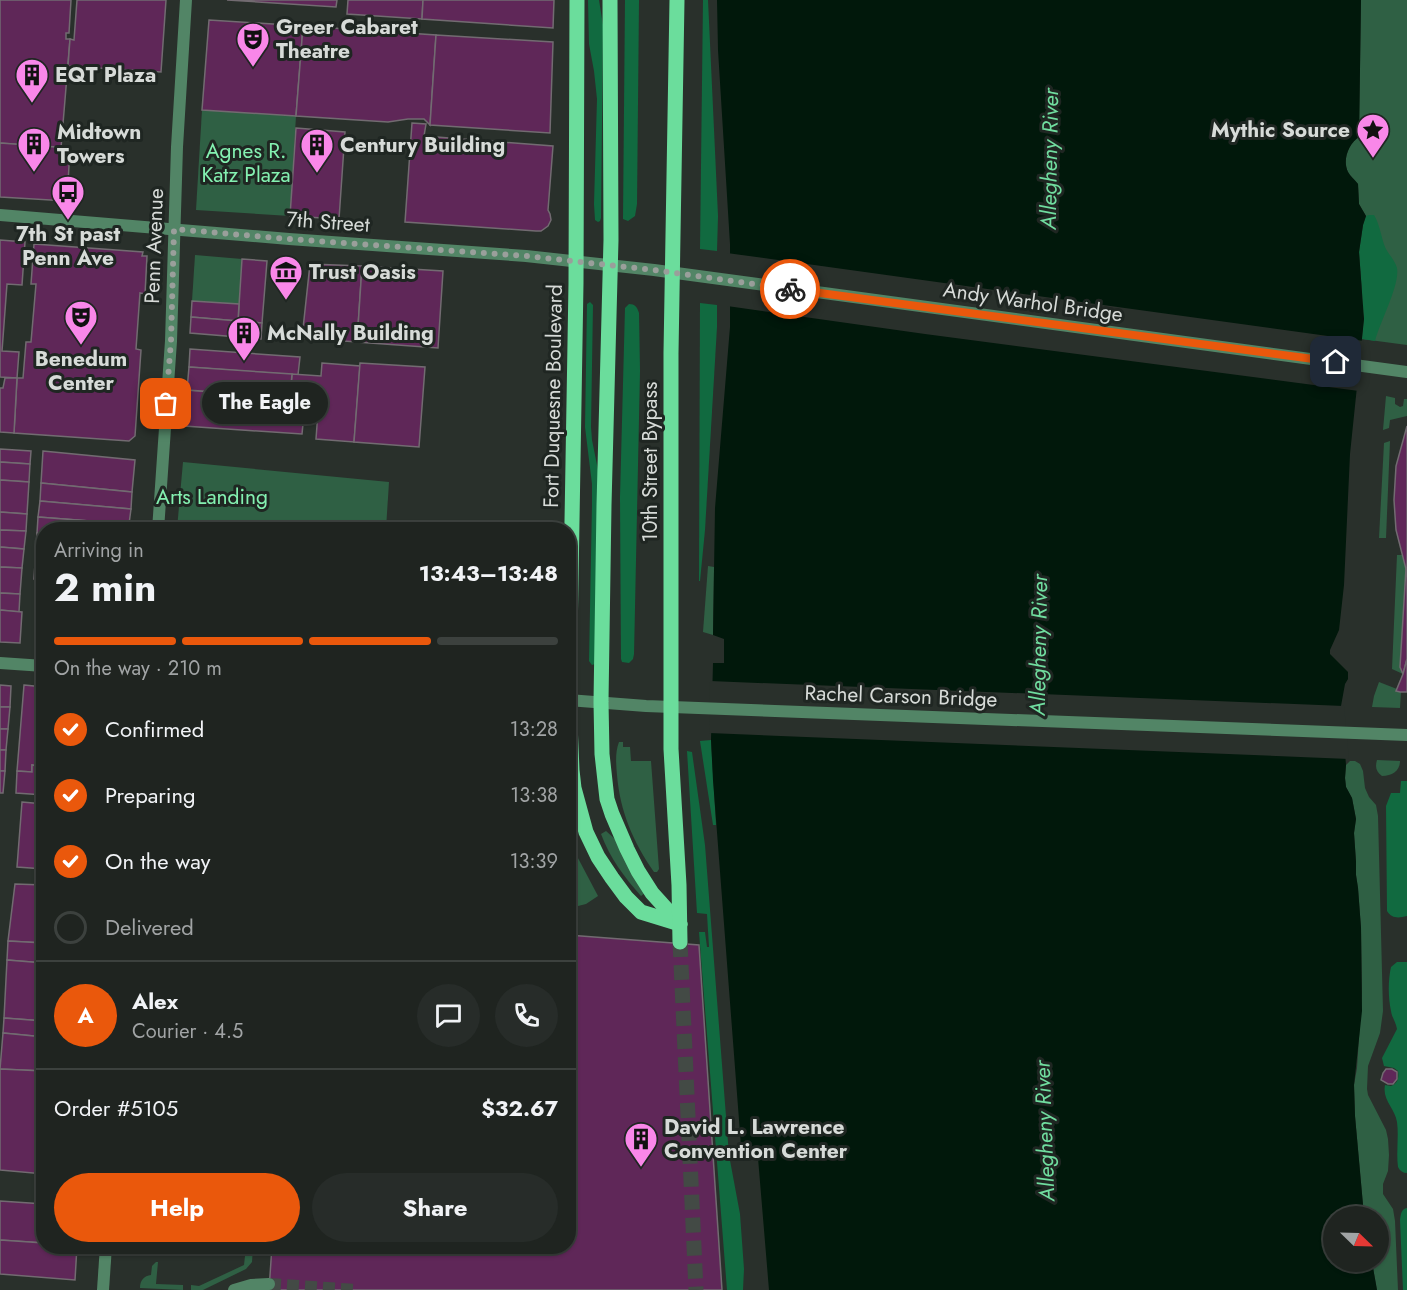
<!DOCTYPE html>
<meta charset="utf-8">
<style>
:root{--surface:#1f2420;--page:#272c29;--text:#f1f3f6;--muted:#a1a4a5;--line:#3c413e;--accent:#ea580c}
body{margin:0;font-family:Jost,sans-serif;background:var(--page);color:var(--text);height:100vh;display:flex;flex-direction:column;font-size:22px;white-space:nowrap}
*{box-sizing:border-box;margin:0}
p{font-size:20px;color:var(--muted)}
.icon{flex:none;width:33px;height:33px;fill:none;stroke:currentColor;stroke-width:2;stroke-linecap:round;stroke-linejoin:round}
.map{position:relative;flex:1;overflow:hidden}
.side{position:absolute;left:36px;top:522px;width:540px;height:732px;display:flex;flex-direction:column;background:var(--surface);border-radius:24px;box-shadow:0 2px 4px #0004,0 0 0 2px var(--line)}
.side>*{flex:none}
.needle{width:39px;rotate:113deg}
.fabs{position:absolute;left:1323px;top:1206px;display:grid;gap:12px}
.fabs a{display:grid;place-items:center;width:66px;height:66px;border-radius:50%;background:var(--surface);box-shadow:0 2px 4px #0004,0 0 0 2px var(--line);font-size:30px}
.pin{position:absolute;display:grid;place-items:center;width:51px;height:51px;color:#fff;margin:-26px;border-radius:12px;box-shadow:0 3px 9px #0006}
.courier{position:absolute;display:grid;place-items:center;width:60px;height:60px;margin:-30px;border:4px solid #ea580c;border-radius:50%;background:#fff;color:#222;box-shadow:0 2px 8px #0007}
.bubble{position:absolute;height:42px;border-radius:21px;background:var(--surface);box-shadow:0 2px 4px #0004,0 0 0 2px var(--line);font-size:20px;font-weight:700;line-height:42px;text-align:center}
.headline em{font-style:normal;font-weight:700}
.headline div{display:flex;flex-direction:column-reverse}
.headline{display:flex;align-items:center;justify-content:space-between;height:102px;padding:0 18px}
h1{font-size:39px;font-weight:700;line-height:45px}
.bar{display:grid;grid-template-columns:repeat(4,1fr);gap:9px 6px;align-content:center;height:72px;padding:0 18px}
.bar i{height:8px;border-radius:4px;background:var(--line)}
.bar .active{background:var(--accent)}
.bar p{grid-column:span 4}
.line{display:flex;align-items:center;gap:15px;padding:0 18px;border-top:2px solid var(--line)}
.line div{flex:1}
.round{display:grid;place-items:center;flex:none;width:63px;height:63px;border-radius:32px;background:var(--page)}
ol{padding:0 18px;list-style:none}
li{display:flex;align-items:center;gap:18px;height:66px}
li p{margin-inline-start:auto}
li .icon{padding:6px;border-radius:50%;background:var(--accent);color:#fff;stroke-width:4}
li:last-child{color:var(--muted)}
li i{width:33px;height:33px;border:3px solid var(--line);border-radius:50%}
.button{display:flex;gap:12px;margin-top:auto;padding:12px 18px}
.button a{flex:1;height:69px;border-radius:36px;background:var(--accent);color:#fff;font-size:24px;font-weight:700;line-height:69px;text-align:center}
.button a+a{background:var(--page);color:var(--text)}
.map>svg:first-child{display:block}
.green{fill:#2f6044}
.forest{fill:#116a40}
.water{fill:#01180b}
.pier{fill:#29302b}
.building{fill:#5f2758;stroke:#726b71;stroke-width:1.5}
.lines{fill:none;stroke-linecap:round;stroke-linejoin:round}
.minor-tunnel{stroke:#434a45;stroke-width:12;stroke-dasharray:12 6;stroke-linecap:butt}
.primary-tunnel{stroke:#434a45;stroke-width:15;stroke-dasharray:15 8;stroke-linecap:butt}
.minor{stroke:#528566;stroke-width:12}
.tertiary{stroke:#528566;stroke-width:12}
.primary{stroke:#6bdd9c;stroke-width:15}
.done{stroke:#9a9f9b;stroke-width:6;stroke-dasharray:0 10.8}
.route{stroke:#ea580c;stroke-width:8}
.labels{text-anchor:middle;stroke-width:6;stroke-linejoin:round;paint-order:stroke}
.poi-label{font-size:21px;font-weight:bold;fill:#d7dbd8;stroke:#1f2622;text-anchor:start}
.park-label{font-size:21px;fill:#84f1b1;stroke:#1f2622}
.street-label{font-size:21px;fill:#d7dbd8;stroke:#1f2622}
.water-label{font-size:22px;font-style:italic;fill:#70dd9f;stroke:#1f2622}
</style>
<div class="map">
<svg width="1407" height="1290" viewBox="0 0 1407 1290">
<rect width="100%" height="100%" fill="#29302b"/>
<g class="green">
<path d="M1361,0H1407V345L1362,339L1364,319L1361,301L1366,216L1359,204L1358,184C1355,180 1350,176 1348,172C1342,160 1349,143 1359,137Z"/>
<path d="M202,110L296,116L290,216L196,210Z"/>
<path d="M195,255L242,259L239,304L192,301Z"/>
<path d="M1386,396L1395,398V404L1400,407L1403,406L1404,399H1407V416L1390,420L1389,428L1383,430Z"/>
<path d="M1390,441L1386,538H1379L1384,443Z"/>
<path d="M183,462L389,482L386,529H177Z"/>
<path d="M1397,555H1402L1406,568L1400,667L1403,674L1392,669Z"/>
<path d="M708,566L714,567L713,635L703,632Z"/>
<path d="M1379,682L1397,689V691L1401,692L1400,708L1372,707L1374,696Z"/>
<path d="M619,742H623V747H630L631,761H651L659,869L657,872H654C633,842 620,811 617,775C616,764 615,752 619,742Z"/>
<path d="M1377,760L1400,761C1400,771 1392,776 1382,776C1376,772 1375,767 1377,760Z"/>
<path d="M1350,761H1355L1360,764L1363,771L1365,788L1369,797L1376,805L1378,816L1383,1011L1380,1033L1368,1066L1367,1089L1368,1095L1386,1130L1388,1139L1389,1155L1388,1171L1383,1184V1194L1393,1209L1395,1221L1398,1290H1377L1372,1262H1378V1216H1364L1355,1116L1354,1085L1357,1068L1362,992L1361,928L1358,888L1356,875V862L1354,833L1356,819L1352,798L1346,787L1345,778L1346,765Z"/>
<path d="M606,831L615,839L645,893L641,896C624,877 610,858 601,834Z"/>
<path d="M570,843L598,896L586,904L574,907Z"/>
<path d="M246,1247H253L252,1262L246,1269L203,1290H191V1285L199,1286L244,1265Z"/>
<path d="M156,1262H158L156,1284L183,1285V1290L140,1288C140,1280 144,1276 151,1275L152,1266Z"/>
</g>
<g class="forest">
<path d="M588,0H599L603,25L601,218L600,221L598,222L595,220L594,204L597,99L594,71L589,44Z"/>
<path d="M625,0H639L637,204L635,216L628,221L623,219Z"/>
<path d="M703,0H708L718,216L717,251L700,249Z"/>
<path d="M1369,215H1374C1380,225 1381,237 1385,247C1388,254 1395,260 1397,268C1400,285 1380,322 1375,341L1362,339L1364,319L1359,252L1363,225L1366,216Z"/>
<path d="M590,302L593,305L591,427L592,440L598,470L595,664L592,665L589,661L592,504V484L585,427L587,304Z"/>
<path d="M700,303L717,305V327L705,530L700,581H699Z"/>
<path d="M629,304C635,304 637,307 639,313L640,371L634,654L633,659L629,663L622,662L621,659L620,497L625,308Z"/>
<path d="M711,740L716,825H713L700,741Z"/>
<path d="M687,751L692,752L705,845L729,1155L740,1214L744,1269L743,1290H727L699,932H705L707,947H709L707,914L697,913Z"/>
<path d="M1401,781H1407V916C1399,918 1392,919 1387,911L1386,806L1391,793H1400Z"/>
<path d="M1397,962H1407V1173C1403,1173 1400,1171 1398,1167C1396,1152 1399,1137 1397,1122C1395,1108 1382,1100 1385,1085L1391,1086C1398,1083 1399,1078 1398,1071L1394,1068L1384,1066L1382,1058L1397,1029C1396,1022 1392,1018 1391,1011C1388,997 1388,980 1391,967Z"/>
<path d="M1407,1208V1290H1403L1400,1220C1401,1214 1401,1209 1407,1208Z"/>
</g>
<path class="water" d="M717,0H1361L1359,137C1349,143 1342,160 1348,172C1350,176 1355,180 1358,184L1359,204L1366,216L1363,225L1359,252L1364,319L1350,454L1344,585L1339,630L1330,650V654L1348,672V679L1345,684L1341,706L1346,765L1345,778L1346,787L1352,798L1356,819L1354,833L1356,862V875L1358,888L1361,928L1362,1011L1354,1085L1355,1116L1364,1216H1334V1262H1372L1377,1290H769L758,1158L742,1159L713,780L711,740L713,663H724V639L713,635L715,508L730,327V244L718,50Z"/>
<g class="pier">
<path d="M727,253L1364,341L1359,391L925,334L727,306Z"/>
<path d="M710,681L1344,706L1349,759L709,733Z"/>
</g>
<g class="building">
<path d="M0,0H71L69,33H66V39H70L61,148L0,143Z"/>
<path d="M77,0H166L161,72L68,66L70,39L74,40Z"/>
<path d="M227,0H337L336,7Z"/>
<path d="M348,0H423L422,19L347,14Z"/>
<path d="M423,0H554L553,28L422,19Z"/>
<path d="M209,20L303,26L296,116L202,110Z"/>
<path d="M303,26L436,35L430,125L424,119H408L388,122L296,116Z"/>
<path d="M436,35L553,42L550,133L430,125Z"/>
<path d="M412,123L426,124L424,136L553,146L548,210L550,214L551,220L548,226L541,231H536L405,222Z"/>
<path d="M296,128L345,132L339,219L290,216Z"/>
<path d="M0,143L70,148L67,201L0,197Z"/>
<path d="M0,240L25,242L22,285L7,284L2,351L19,352L17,378L0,377Z"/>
<path d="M34,244L143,252L142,256H147L145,294L140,293L136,349L141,350L135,436L129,441L14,433L17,378H23L26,342H31L36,284H31Z"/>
<path d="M242,259L267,261L262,323L238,321Z"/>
<path d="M310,264L362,266L357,342L302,338Z"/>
<path d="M362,266L443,271L438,348L357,342Z"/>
<path d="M192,301L239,304L238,321L191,317Z"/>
<path d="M191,317L262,323L261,339L190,333Z"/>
<path d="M190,349L300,357L298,375L189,367Z"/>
<path d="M322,363L360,366L354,442L316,439L318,412L304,411L303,416H307V424H303L302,434L184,426L187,390L290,397L292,374L321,376Z"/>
<path d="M360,363L425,367L419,447L354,442Z"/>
<path d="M189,367L292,374L290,397L187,390Z"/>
<path d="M5,378H17L14,433L0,432V388H3Z"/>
<path d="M1407,426V573L1396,530L1394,500L1396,466Z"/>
<path d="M0,449L31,451L30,464L0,462Z"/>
<path d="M43,451L135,460L132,492L41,483Z"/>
<path d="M0,462L30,464L29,482L0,480Z"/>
<path d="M0,480L29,482L27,514L0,512Z"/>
<path d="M41,483L132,492L131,509L40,501Z"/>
<path d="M40,501L131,509L129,524L38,517Z"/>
<path d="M0,512L27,514L26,531L0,530Z"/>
<path d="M38,517L129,524V530H44V534L37,533Z"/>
<path d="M0,530L26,531L24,549L0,547Z"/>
<path d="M37,533L44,534V579H34Z"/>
<path d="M0,547L24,549L22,568L0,567Z"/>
<path d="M0,567L22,568L20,594L0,593Z"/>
<path d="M1406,568L1407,573V659L1403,674L1400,667Z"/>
<path d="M0,593L20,594L19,612L0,610Z"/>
<path d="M0,610L22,612L20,643L0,642Z"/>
<path d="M1407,659V692H1400L1396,691L1403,674Z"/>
<path d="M0,685L11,686L10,707H0Z"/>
<path d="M24,685L44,687V721H38L37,737L44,738L42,767L32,765V772L17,771Z"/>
<path d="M0,707H10L8,729H0Z"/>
<path d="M38,721H44V738L37,737Z"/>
<path d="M0,729H8L6,750H0Z"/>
<path d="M0,750H6L5,771H0Z"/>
<path d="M44,751V795L16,793L17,771L32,772V765L42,767Z"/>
<path d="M0,771H5L3,793H0Z"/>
<path d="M22,802L44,804V869L17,867Z"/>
<path d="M15,884L44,885V943L8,941Z"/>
<path d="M568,935L699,945L722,1290H269L272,1246H568Z"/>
<path d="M8,941L44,943V963L7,960Z"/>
<path d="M7,960L44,963V1021L4,1018Z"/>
<path d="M4,1018L44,1021V1037L3,1033Z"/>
<path d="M3,1033L44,1037V1071L0,1069Z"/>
<path d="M0,1069L44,1071V1174L0,1170Z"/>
<path d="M1386,1069H1392L1397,1072V1079L1393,1084H1388L1381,1080L1383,1073Z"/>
<path d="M0,1201L44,1204V1243L0,1240Z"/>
<path d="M0,1240L44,1243V1246H77L75,1280L0,1274Z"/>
</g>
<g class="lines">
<path class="minor-tunnel" d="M269,1284L357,1290"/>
<path class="primary-tunnel" d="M680,942L696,1290"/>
<path class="minor" d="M234,1290L251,1285L269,1284"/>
<g class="tertiary">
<path d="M0,215L289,239L526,256L654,270L1407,372"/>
<path d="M158,530L171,341L177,147L186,0"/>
<path d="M0,663L44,666"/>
<path d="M568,700L646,706L1407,735"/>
<path d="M103,1290L106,1246"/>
</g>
<g class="primary">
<path d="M577,0L576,283L569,700L572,770L574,788L586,832L598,857L612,878L626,897L641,912L680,924"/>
<path d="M610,0L611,240L604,505L601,702L602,754L607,799L612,814L627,849L638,871L652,893L680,924"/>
<path d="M677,0L671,353V749L679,885L680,942"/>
</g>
</g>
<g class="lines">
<path class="done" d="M166,404L171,341L174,229L289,239L526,256L654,270L790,289"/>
<path class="route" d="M790,289L1336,362"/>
</g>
<defs>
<g id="theatre-pin" transform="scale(1.725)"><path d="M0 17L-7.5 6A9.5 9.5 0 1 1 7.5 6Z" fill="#f987e9" stroke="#1f2622"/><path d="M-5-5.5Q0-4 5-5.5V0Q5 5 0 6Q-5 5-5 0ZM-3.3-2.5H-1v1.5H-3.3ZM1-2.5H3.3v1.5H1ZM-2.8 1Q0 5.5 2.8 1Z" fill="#111"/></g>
<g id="building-pin" transform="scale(1.725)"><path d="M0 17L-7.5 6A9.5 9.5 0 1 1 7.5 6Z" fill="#f987e9" stroke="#1f2622"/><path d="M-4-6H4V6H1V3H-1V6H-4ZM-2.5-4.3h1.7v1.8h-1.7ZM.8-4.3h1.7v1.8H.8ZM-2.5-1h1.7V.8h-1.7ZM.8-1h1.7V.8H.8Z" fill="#111"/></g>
<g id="sight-pin" transform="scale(1.725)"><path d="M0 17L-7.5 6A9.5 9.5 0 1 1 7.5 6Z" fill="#f987e9" stroke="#1f2622"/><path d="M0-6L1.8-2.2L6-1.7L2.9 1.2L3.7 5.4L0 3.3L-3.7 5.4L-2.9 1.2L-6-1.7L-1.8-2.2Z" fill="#111"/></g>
<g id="bus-pin" transform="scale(1.725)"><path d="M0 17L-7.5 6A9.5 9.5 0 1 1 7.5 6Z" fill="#f987e9" stroke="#1f2622"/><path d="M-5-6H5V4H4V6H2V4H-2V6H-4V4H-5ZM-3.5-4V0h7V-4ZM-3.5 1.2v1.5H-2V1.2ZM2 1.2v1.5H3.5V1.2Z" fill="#111"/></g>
<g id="museum-pin" transform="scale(1.725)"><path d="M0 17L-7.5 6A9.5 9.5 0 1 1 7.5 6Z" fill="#f987e9" stroke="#1f2622"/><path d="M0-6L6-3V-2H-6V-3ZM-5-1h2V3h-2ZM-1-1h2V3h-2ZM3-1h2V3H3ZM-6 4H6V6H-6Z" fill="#111"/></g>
</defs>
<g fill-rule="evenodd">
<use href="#theatre-pin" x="253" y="39"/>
<use href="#building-pin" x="32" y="75"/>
<use href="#sight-pin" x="1373" y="130"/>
<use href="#building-pin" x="34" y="144"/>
<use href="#building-pin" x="317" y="145"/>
<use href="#bus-pin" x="68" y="192"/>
<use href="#museum-pin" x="286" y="272"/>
<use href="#theatre-pin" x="81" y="317"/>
<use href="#building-pin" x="244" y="333"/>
<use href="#building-pin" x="641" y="1139"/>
</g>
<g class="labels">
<g class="poi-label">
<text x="276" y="34">Greer Cabaret<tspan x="276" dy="24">Theatre</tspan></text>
<text x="55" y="82">EQT Plaza</text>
<text x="1350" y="137" text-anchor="end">Mythic Source</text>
<text x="57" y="139">Midtown<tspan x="57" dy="24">Towers</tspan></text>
<text x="340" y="152">Century Building</text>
<text x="68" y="241" text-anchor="middle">7th St past<tspan x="68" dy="24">Penn Ave</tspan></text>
<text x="309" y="279">Trust Oasis</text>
<text x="267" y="340">McNally Building</text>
<text x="81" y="366" text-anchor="middle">Benedum<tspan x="81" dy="24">Center</tspan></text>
<text x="664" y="1134">David L. Lawrence<tspan x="664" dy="24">Convention Center</tspan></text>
</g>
<g class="park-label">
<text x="246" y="158">Agnes R.<tspan x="246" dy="24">Katz Plaza</tspan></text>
<text x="212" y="504">Arts Landing</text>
</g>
<g class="street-label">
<text transform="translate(328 222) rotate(4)" y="7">7th Street</text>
<text transform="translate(154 246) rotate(-88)" y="7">Penn Avenue</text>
<text transform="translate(1033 302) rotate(8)" y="7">Andy Warhol Bridge</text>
<text transform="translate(553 396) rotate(-89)" y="7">Fort Duquesne Boulevard</text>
<text transform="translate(650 462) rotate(-90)" y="7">10th Street Bypass</text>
<text transform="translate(901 696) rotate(2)" y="7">Rachel Carson Bridge</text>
</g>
<g class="water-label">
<text transform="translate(1049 159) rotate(-89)" y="8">Allegheny River</text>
<text transform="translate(1038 645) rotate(-89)" y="8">Allegheny River</text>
<text transform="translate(1044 1131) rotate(-92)" y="8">Allegheny River</text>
</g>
</g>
</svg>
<div class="fabs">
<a><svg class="needle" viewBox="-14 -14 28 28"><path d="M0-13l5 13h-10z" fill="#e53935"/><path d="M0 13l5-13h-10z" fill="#a1a4a5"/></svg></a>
</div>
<div class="pin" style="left:166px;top:404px;background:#ea580c"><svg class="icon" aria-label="bag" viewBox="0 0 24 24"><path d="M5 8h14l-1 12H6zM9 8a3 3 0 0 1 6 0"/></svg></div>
<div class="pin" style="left:1336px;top:362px;background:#1f2937"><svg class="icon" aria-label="home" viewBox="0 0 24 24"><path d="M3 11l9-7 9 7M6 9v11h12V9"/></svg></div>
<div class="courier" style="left:790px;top:289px"><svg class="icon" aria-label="bike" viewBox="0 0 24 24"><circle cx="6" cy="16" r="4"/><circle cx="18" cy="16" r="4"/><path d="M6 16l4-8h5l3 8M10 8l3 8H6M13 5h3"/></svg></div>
<div class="bubble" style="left:202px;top:382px;width:126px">The Eagle</div>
<section class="side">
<div class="headline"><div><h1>2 min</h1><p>Arriving in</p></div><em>13:43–13:48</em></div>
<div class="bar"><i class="active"></i><i class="active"></i><i class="active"></i><i></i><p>On the way · 210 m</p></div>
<ol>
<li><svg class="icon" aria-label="check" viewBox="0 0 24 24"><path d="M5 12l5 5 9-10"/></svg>Confirmed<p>13:28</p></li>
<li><svg class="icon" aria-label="check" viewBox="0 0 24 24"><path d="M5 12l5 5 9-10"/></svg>Preparing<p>13:38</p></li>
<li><svg class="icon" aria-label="check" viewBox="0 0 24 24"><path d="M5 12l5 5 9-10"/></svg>On the way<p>13:39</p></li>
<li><i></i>Delivered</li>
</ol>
<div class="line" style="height:108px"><b class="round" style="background:var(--accent);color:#fff">A</b><div><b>Alex</b><p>Courier · 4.5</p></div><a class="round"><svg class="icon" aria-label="chat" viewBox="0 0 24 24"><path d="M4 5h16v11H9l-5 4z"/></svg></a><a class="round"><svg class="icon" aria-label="phone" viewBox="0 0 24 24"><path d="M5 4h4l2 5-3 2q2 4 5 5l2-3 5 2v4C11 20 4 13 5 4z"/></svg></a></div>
<div class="line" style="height:78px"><div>Order #5105</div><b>$32.67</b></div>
<div class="button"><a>Help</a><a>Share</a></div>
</section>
</div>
